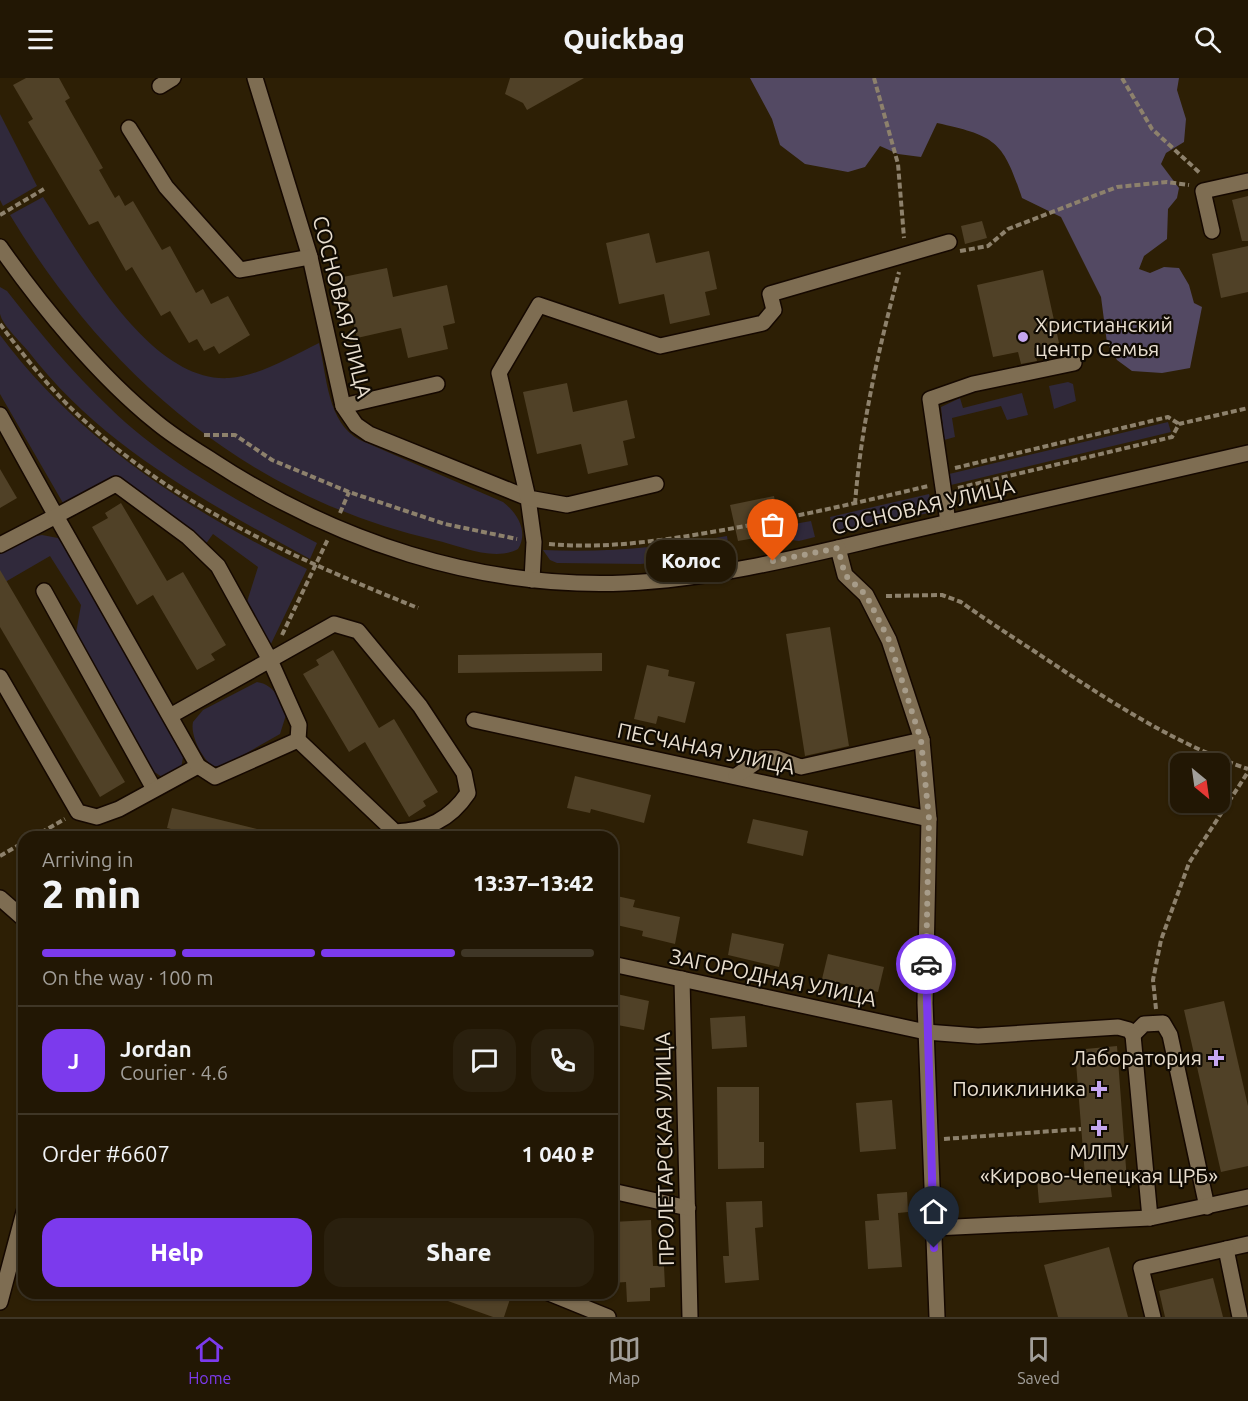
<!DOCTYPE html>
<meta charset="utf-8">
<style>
:root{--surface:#221704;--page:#2a200e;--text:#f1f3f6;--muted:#a29f9a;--line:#3f3626;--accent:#7c3aed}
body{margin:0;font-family:Ubuntu,sans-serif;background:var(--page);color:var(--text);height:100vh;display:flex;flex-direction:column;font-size:22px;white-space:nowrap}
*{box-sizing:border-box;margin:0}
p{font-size:20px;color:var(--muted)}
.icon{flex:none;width:33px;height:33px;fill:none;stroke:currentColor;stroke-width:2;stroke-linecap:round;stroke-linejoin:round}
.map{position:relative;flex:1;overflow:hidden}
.sheet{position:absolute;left:18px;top:753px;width:600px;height:468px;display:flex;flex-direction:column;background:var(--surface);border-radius:18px;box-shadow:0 2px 4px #0004,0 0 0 2px var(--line)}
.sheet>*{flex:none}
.needle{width:39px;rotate:151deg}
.fabs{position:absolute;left:1170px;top:675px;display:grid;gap:12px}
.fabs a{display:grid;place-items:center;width:60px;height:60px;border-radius:12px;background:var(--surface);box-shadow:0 2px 4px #0004,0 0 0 2px var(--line);font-size:30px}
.pin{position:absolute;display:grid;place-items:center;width:51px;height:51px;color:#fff;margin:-62px -26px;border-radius:50% 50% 50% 0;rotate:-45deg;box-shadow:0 0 6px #0007}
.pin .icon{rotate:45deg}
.courier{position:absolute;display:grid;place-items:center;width:60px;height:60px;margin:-30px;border:4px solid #7c3aed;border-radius:50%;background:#fff;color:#222;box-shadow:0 2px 8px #0007}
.bubble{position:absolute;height:42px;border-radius:18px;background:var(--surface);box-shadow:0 2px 4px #0004,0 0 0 2px var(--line);font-size:20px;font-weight:800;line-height:42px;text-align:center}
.overview em{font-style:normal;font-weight:800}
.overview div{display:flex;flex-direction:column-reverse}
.overview{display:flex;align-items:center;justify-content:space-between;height:102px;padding:0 24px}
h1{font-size:39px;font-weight:800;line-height:45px}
.bar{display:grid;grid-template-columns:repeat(4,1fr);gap:9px 6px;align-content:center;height:72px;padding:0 24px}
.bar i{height:8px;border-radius:4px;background:var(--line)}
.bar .on{background:var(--accent)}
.bar p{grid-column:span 4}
.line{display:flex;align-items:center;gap:15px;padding:0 24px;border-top:2px solid var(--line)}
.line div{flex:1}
.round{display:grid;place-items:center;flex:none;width:63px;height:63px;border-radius:18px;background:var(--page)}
.button{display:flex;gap:12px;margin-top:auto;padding:12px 24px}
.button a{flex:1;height:69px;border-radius:18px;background:var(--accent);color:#fff;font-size:24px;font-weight:800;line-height:69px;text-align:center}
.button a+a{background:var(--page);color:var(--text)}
header{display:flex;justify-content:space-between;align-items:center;height:78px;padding:0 24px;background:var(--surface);font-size:27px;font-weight:800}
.menu{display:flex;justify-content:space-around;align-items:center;height:84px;border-top:2px solid var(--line);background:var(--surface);font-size:16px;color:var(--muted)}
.menu a{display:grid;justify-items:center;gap:3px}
.menu .on{color:var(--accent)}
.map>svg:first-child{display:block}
.green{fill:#30293b}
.forest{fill:#534963}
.building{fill:#504127}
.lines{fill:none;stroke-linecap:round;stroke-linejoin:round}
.minor-casing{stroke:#150800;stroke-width:18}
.path{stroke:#8d816c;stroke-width:4;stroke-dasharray:6 3;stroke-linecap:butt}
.minor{stroke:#7e6d52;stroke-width:15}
.done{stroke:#a79c89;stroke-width:6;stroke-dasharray:0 10.8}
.route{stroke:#7c3aed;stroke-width:8}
.poi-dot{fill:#c5a6f1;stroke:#100a02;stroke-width:2}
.labels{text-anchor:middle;stroke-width:4.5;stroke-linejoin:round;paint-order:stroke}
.street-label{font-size:21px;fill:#e9dfd0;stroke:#100a02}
.poi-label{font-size:21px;fill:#e9dfd0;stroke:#100a02;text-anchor:end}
</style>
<header><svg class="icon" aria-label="menu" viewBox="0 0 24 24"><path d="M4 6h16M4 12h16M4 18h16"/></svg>Quickbag<svg class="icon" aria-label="search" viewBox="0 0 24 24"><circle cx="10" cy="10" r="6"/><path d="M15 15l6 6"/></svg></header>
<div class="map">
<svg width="1248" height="1239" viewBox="0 0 1248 1239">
<rect width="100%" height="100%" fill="#2d1f05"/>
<g class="green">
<path d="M0,36L37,108L3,128L0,122Z"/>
<path d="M43,119C81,178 149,305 229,300C260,298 292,278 319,265C327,298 327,345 360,362L503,424C517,435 529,453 518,471C495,484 460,468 435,462C248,419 107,298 10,137Z"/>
<path d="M0,209L7,213C39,254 72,294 110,330C167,386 247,428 317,465L310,481C205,423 103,370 28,273C20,263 3,248 0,236C0,228 0,217 0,209Z"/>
<path d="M0,257C80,364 190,433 307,491L269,570L246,527L258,489L213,456L205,467L118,401L67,426L63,425L0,316Z"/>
<path d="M1068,304L1073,306L1076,323L1054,331L1049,308Z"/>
<path d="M1022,315L1028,337L1007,342L1001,328L952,340L955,359L944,362L941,329L960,320L963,330Z"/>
<path d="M1168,344L1171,354L951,407L949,396Z"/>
<path d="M929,416L933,434L834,456L830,439Z"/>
<path d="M811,443L815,459L799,463L767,459L766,451Z"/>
<path d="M42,457L58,460L63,467L180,671L183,679L181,691L162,699L153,693L76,555L81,527L50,478L0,507V476L31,459Z"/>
<path d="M727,458L728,465L697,479L641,486L557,485L550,482L543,472C606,475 666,469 727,458Z"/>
<path d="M257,604C275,607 279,621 287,634L280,656L224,688H213C202,681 190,657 193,644L203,632Z"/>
</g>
<path class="forest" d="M750,0H1179L1177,12L1186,41L1184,64L1166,75L1161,86L1179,110L1177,120L1168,131L1167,161L1144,178L1139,191L1150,195L1164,189L1179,190L1189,207L1194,225L1202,229L1190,290L1162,295L1132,293L1117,282L1107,265L1101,219L1061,139L1022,120C1003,63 996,58 937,45L921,79L898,76L880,68L865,89L848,94L805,86L780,67L772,41Z"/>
<g class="building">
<path d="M26,0H59L70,20L65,23L71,34L103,90L99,92L115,120L119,117L125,128L133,123L162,172L170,168L196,215L203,211L211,226L228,218L250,257L219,276L214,268L204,273L197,261L189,265L170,233L161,238L132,189L126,193L98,143L89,147L28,44L33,41L13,7Z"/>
<path d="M510,0H584L527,32L523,25L505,16Z"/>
<path d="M1248,118V163H1242L1232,122Z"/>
<path d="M982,143L987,160L965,166L961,148Z"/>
<path d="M649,155L656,185L709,173L717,211L705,214L710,237L670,246L664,216L619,226L606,165Z"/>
<path d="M1248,168V214L1221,220L1212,176Z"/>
<path d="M387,190L393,219L447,207L455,245L443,248L448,271L408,280L401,250L357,260L343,199Z"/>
<path d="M1043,192L1059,265L1034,270L1037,283L1021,286L1018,274L993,279L977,207Z"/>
<path d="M567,305L573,334L627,322L635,360L623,363L628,387L588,396L581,366L537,376L523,314Z"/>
<path d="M0,391L17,420L0,430Z"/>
<path d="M774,418L777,433L752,438L755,460L738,463L730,427Z"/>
<path d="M121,425L167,503L183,494L226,567L211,576L215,582L197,592L153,517L137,527L92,449L108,440L105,435Z"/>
<path d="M0,492L125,704L100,719L0,549Z"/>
<path d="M830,549L849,668L805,678L786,556Z"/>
<path d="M333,572L379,650L394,641L438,714L423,723L426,728L409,739L365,664L349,674L303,596L319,587L316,582Z"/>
<path d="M602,575V593L458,595V577Z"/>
<path d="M647,587L669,592L668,598L695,604L685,645L658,638L656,646L634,641Z"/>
<path d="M575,698L651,717L644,745L591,731L590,735L567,730Z"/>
<path d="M172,730L265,753V759H202L167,750Z"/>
<path d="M753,741L808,753L803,778L747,765Z"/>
<path d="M612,817L635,822L633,829L680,839L675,866L642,858L643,853L612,846Z"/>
<path d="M732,855L784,866L779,889L728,877Z"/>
<path d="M828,876L884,889L878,914L822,901Z"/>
<path d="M612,915L649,923L644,952L612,946Z"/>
<path d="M1224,923L1248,1028V1088L1221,1094L1184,932Z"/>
<path d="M745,938L747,969L712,971L710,940Z"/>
<path d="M1117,968L1127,1103L1110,1104L1112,1119L1039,1125L1037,1101L1085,1098L1075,972Z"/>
<path d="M717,1009H759V1064H764V1090L718,1091Z"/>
<path d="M892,1022L896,1071L860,1074L856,1025Z"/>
<path d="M907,1114L908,1134L898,1135L902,1189L868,1191L865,1143L879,1142L877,1116Z"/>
<path d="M762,1123L763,1149L755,1150L759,1202L725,1205L723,1178H729L726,1124Z"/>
<path d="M651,1142L653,1188H664L665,1209L650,1210V1223L627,1224L626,1204L612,1205V1144Z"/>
<path d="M1109,1169L1128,1239H1058L1044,1187Z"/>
<path d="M1213,1200L1223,1239H1165L1159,1213Z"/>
<path d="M431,1215H503L511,1218L504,1239H493L431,1217Z"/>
</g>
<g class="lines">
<g class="minor-casing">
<g id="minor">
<path d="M255,0L310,179L343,328L356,347L369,356L528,420L534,464L532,502"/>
<path d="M160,8L173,0"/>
<path d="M129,50L166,109L240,192L310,179"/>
<path d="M1212,153L1203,113L1248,103"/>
<path d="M0,169C42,229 99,298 156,344C174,359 194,371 213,383C335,463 478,511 625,505C716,501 808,477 897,456C1014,429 1131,402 1248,375"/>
<path d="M343,328L437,306"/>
<path d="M0,337L56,438L0,467"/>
<path d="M656,406L567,427L528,420L499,295L539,227L660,268L763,245L774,232L770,216L949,164"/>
<path d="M948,444L930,321L973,306L1074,285"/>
<path d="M838,470L845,497L866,517L889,562L922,662L929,741L925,925L937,1239"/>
<path d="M44,513L154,711"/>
<path d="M0,599L78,734L97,739L119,731L198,688"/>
<path d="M170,638L270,582L218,488L188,459L116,406L56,438L198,688L215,699L298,662L299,647L270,582L334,546L358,553L420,628L464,695L468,715C450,742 427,752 395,754L298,662"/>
<path d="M474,642L929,741"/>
<path d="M736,698L762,680H776L801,689L922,662"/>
<path d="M0,820L24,841"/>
<path d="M612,886L926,954L978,958L1118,949L1129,952L1133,957L1144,946L1163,945L1170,957L1207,1129"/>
<path d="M682,901L690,1239"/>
<path d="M1133,957L1150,1140"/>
<path d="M612,1113L688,1130"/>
<path d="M934,1150L1150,1140L1248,1119"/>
<path d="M1226,1171L1248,1166"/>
<path d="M549,1215L608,1239"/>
<path d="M0,1224L24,1134"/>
<path d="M1153,1239L1141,1190L1226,1171L1240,1239"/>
</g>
</g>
<g class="path">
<path d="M874,0L898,86L904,160"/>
<path d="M1122,0L1152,51L1201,96"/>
<path d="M0,137L44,111"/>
<path d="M960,173L988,168L1008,151L1117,109L1167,104L1189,107"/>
<path d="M0,246C26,281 54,316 87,345C180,431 302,483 418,530"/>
<path d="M204,357H235L272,382L349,414L445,446L517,461"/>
<path d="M955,390L1168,339L1179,346"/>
<path d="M958,410L1172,359L1179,346L1248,330"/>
<path d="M855,426C861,347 879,270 899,194"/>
<path d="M340,435L349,414"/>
<path d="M549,466C612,472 678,460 740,449C803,437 866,423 928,408"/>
<path d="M886,518L942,517L961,524C986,542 1011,558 1037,575C1103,619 1172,665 1248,691"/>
<path d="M282,557L328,461"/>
<path d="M33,759L65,741"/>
<path d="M0,778L24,764"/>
<path d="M1156,931L1153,902L1161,862L1189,785L1248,694"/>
<path d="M944,1061L1081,1051"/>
</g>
<use href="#minor" class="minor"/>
</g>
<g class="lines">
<path class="done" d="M773,483L838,470L845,497L866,517L889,562L921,662L929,741L926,886"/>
<path class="route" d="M926,886L934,1170"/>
</g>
<g class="poi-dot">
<circle cx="1023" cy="259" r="6"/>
<path d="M1213 971h6v6h6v6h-6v6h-6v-6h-6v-6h6z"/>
<path d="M1096 1002h6v6h6v6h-6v6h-6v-6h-6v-6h6z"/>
<path d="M1096 1041h6v6h6v6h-6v6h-6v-6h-6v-6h6z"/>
</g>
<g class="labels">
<g class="street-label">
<text transform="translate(342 229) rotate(76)" y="7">СОСНОВАЯ УЛИЦА</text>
<text transform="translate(923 429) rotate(-13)" y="7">СОСНОВАЯ УЛИЦА</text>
<text transform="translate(706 671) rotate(12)" y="7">ПЕСЧАНАЯ УЛИЦА</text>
<text transform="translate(773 900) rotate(12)" y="7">ЗАГОРОДНАЯ УЛИЦА</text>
<text transform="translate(665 1071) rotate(-91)" y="7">ПРОЛЕТАРСКАЯ УЛИЦА</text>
</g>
<g class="poi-label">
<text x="1035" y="254" text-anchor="start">Христианский<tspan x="1035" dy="24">центр Семья</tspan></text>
<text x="1202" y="987">Лаборатория</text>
<text x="1086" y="1018">Поликлиника</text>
<text x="1099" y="1081" text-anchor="middle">МЛПУ<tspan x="1099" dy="24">«Кирово-Чепецкая ЦРБ»</tspan></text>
</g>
</g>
</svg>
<div class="fabs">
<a><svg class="needle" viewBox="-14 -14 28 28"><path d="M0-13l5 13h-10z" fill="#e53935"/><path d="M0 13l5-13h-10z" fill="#a29f9a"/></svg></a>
</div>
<div class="pin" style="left:773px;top:483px;background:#ea580c"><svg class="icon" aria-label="bag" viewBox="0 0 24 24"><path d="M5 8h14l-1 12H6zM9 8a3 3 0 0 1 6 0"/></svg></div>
<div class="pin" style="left:934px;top:1170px;background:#1f2937"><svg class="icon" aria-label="home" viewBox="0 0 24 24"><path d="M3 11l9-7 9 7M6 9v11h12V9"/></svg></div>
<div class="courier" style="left:926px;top:886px"><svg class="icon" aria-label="car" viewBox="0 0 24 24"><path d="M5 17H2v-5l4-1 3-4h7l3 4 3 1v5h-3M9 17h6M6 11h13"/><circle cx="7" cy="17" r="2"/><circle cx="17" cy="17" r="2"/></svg></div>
<div class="bubble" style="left:646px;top:462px;width:90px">Колос</div>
<section class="sheet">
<div class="overview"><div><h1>2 min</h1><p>Arriving in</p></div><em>13:37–13:42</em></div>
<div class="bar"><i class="on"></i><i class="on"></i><i class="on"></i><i></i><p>On the way · 100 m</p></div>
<div class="line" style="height:108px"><b class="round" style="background:var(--accent);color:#fff">J</b><div><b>Jordan</b><p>Courier · 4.6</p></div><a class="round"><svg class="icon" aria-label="chat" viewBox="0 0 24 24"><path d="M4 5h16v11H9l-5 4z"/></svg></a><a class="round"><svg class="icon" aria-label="phone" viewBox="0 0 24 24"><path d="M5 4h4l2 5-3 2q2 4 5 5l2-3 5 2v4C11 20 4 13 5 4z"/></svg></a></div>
<div class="line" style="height:78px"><div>Order #6607</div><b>1 040 ₽</b></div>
<div class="button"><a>Help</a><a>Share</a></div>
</section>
</div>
<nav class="menu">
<a class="on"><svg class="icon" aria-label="home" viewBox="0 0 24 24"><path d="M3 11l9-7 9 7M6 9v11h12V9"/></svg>Home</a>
<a><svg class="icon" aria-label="map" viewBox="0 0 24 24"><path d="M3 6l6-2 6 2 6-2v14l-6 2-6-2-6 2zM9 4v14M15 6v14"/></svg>Map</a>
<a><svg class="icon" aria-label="saved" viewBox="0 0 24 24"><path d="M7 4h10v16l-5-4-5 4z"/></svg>Saved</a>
</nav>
